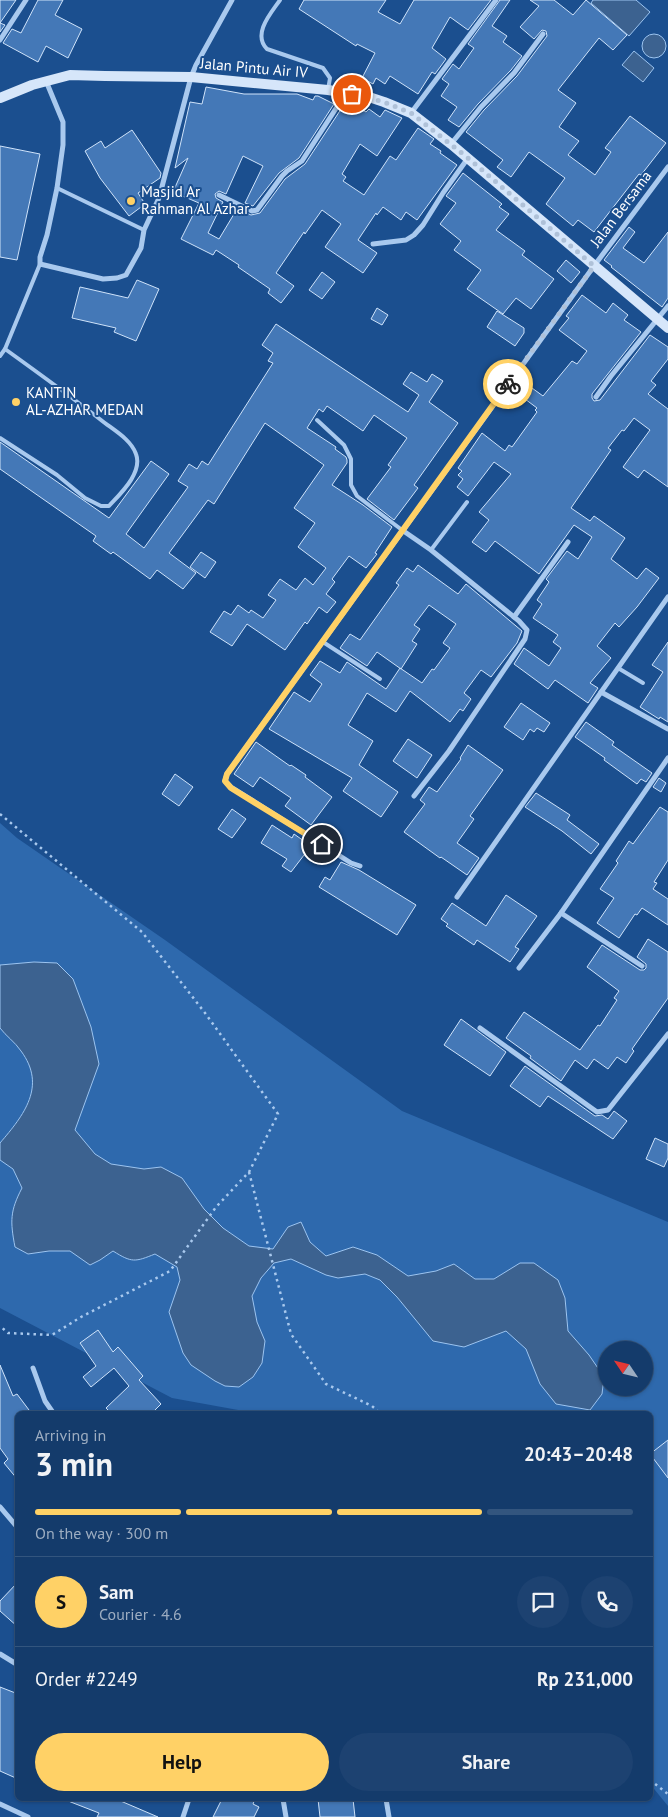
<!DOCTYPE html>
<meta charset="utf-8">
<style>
:root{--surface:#143b6b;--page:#1d4271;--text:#f1f3f6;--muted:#9dadc1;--line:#33557e;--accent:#ffd166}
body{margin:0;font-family:"PT Sans",sans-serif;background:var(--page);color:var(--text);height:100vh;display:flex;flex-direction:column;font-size:19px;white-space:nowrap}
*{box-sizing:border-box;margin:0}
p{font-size:16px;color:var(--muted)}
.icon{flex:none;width:28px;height:28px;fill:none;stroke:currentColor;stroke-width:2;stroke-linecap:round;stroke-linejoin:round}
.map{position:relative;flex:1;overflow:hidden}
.drawer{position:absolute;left:15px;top:1411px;width:638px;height:390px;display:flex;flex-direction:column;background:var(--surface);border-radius:8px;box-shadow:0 1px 4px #0004,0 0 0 1px var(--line)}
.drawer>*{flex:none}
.needle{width:32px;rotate:305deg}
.fabs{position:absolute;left:598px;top:1341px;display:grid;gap:10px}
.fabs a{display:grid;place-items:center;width:55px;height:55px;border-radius:50%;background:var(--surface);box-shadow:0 1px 4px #0004,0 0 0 1px var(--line);font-size:25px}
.pin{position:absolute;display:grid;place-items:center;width:42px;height:42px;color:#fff;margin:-21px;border:2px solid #fff;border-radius:50%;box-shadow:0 1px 5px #0007}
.courier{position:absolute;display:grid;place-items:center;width:50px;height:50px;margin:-25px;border:4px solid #ffd166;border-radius:50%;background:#fff;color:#222;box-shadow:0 1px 6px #0007}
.summary em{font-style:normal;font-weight:700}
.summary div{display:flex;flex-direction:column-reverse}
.summary{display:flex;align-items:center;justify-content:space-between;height:85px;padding:0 20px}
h1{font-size:32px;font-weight:700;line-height:38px}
.bar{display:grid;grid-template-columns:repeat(4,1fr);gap:8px 5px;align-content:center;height:60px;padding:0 20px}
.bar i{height:6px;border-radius:4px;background:var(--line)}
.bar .on{background:var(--accent)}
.bar p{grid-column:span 4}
.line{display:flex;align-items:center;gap:12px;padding:0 20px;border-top:1px solid var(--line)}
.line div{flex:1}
.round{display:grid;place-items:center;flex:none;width:52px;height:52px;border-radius:26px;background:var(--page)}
.primary-button{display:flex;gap:10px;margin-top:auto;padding:10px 20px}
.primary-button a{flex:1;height:58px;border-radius:30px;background:var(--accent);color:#111;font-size:20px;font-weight:700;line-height:58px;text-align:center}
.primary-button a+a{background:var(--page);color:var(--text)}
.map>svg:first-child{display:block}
.green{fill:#2e69ad;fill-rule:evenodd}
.water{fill:#3c6290;stroke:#9cc4f0}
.building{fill:#4478b7;stroke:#cfe3fa}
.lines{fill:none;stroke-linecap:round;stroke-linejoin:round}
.path{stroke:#a9c9ee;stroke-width:2.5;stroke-dasharray:2.5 4;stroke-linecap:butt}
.service{stroke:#a9c9ee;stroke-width:4}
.minor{stroke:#a9c9ee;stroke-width:5}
.secondary{stroke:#d6e6fa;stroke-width:10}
.done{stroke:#afc1d8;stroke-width:5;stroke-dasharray:0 9}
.route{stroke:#ffd166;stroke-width:6}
.poi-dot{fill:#ffd166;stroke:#1b4f8f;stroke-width:2}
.labels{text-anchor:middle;stroke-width:4;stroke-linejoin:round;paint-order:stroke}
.street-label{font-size:15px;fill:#fff;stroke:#1b4f8f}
.poi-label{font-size:15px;fill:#fff;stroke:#1b4f8f;text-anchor:start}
</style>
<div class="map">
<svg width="668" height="1817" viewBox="0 0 668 1817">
<rect width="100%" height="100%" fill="#1b4f8f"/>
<path class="green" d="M0,823L17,838L165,940L402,1111L668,1222V1806L650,1784V1414H260L172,1398L0,1308ZM606,1350H644V1388H606Z"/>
<g class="water">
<path d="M593,0H636L650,12L629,36L591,3Z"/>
<circle cx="654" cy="46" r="12"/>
<path d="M634,51L654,68L643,82L622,65Z"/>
<path d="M34,962L57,963L73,979L91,1027L99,1064L75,1130L95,1154L111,1164L144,1169L161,1167L182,1178L204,1209L223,1228L249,1246L273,1249L288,1227L301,1222L310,1242L326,1256L353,1247L377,1255L408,1276L436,1271L454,1264L475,1279H494L520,1263H534L558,1280L565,1298L568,1331L589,1355L604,1377L602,1394L590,1410L556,1404L540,1384L526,1349L506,1331L464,1347L433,1341L397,1297L380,1280L365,1274L338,1278L326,1275L291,1259L274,1263L261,1278L252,1296L257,1322L265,1341L262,1363L253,1377L239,1387L225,1386L215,1381L191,1365L183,1353L169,1312L180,1280L177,1267L155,1254C135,1262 132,1263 113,1251L100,1260L90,1265L70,1251H49L28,1254L15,1247C10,1221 10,1211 22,1188L13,1169L0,1160V1143C24,1115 47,1086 21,1051C15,1042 6,1036 0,1028V965Z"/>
</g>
<g class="building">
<path d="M0,0H16L0,23L5,25L0,32Z"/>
<path d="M38,0H63L55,15L82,29L68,58L46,46L38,62L3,43L12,29L21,33Z"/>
<path d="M304,0H386L378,12L400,24L414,0H491L468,30L450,17L432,48L446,59L435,74L432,72L418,94L390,76L385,84L376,78L373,84L362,78L375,53L357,44L356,46L299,9Z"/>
<path d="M500,0H510L492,26L507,36L503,42L522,56L511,70L478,104L459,127L448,120L457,107L441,96L449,84L442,79L453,64L459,69L474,48L468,44Z"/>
<path d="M530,0H554L573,15L586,0L627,35L613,50L599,38L558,90L576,103L559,127L579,141L568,155L595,175L611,152L605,148L630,116L666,143L641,175L639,174L594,232L578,220L573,226L546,204L565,178L529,152L511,177L497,167L503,160L466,132L484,110L517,76L547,36L546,31L542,30L534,39L520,27L539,6Z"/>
<path d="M206,87L244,94H297L313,100L315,96H318L334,104L299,158L279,173L253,206L245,203L263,166L243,156L226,194L219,191L215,194L216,198L223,202L208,233L219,239L237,209L251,215L260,213L285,179L305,164L347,100L366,112L369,109L380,117L385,110L402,118L377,156L360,144L342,174L346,177L343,181L364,195L390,156L396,160L418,128L434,139L430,144L441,151L440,153L457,165L417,220L406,212L401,220L383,207L377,215L376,213L358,240L377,253L363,273L325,247L341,224L322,210L305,234L304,232L276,273L294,286L281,303L268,293L270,289L238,267L239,265L216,250L213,255L181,239L199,203L173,192L188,158L175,168L190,102L202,104Z"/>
<path d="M132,130L161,173L160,178L138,193L145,204L129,216L100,178L85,151L101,141L105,148Z"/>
<path d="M0,146L40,154L17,260L0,257Z"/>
<path d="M463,173L502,204L499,207L509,214L496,230L525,251L522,255L554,279L531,309L516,298L503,314L467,289L481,270L454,250L461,241L440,224L456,203L446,196Z"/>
<path d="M629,227L635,232L623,248L644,263L668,232V298L662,307L611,267L612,266L604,260Z"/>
<path d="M566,260L580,272L571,283L557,271Z"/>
<path d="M322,272L335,282L322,299L309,290Z"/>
<path d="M137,280L159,289L136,341L114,332L116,328L72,318L80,287L128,298Z"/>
<path d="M582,295L606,313L613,303L628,315L624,320L641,332L592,394V398L594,401L600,400L650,335L668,347V359L651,381L656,385L648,394L668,409V487L644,470L638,478L623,467L650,430L634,418L624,431L622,430L608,448L611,450L571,508L590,521L594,516L625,538L611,559L637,579L646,568L659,578L637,607L619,627L615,623L597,646L611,658L590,683L598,688L588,703L555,680L548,689L514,664L524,648L549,666L561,648L553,642L558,635L533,618L542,604L537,600L549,582L546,579L567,551L578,559L592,537L574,525L539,574L495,541L486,552L472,542L489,520L479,512L511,474L494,462L468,496L457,487L463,479L458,475L462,471L458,468L482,433L505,451L509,445L512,447L537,412L535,410L537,408L513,390L521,380L543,396L572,361L577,364L587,351L559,330L569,318L566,316Z"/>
<path d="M377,308L388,315L382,325L371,319Z"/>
<path d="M497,311L524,328V333L515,346L487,327Z"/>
<path d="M276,324L408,412L419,395L403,384L411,372L427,382L432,374L443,381L429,402L458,423L414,485L418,488L394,520L367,499L391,467L388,465L407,438L374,415L363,431L327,406L323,412L319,409L307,428L336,447L335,449L346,457L347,460V463L332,485L363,505L392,527L375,553L377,554L366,568L349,556L332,579L335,582L326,594L336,602L327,613L319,607L307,624L305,622L285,650L247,624L232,646L210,632L224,611L231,615L238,605L249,613L251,610L263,618L276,600L268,595L280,579L296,590L305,578L313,585L326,568L298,547L315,523L294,508L324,465L265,423L214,504L208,500L169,553L196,573L183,589L157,570L150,579L113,552L111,554L93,541L96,536L0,469V442L109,518L151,461L169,474L126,534L144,548L188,487L178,481L189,464L197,469L202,461L208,465L273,363L268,361L273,353L262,345Z"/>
<path d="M201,552L216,562L205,578L190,567Z"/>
<path d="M418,565L458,594L466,584L522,631L517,643L491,677L481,670L464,693L471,699L463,711L460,709L450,722L410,691L396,712L367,693L348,725L373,741L359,765L398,792L381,817L343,791L352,778L269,729L294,692L310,702L322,684L310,675L320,661L340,673L347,662L386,689L400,668L422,683L432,669L434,670L450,648L443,643L456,624L429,605L414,625L420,629L412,641L417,644L401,669L377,652L367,666L340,648L350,634L360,640L399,585L396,583L407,568L413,572Z"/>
<path d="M668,642V722L660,717L659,719L640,707L663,672L652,665Z"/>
<path d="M521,703L550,723L544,732L537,728L534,732L530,729L523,740L504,727Z"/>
<path d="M586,722L614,742L612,745L652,773L646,782L641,779L637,784L604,760L605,758L575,737Z"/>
<path d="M408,739L432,755L417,778L393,761Z"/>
<path d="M256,742L290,766L291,765L306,775L305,777L332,797L311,825L285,806L291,798L260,777L253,787L234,774Z"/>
<path d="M468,745L503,770L470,816L474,819L457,843L479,858L467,875L441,857L440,858L404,832L425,804L420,800L429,787L437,792L461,759L460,758Z"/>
<path d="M175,774L193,787L179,806L162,794Z"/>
<path d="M659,778L666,783L661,792L653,787Z"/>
<path d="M536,793L570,815L567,820L599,844L591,854L562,831L525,807Z"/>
<path d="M660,807L668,812V860L654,882L657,883L653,889L668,899V925L642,908L637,915L635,914L619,938L597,923L614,898L600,889L618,863L616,861L629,841L633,844Z"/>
<path d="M232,809L246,819L232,838L218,829Z"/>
<path d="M272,825L292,838L294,834L311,846L291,872L282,866L287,859L261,843Z"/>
<path d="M341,862L359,870L416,905L397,935L319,887L325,877L330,880Z"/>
<path d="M506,895L537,916L515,947L519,949L510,962L477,940L474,945L446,926L448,924L441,919L452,903L486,926Z"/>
<path d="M648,939L668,952V998L632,1049L634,1051L626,1063L617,1057L608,1069L594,1059L587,1069L575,1060L561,1081L530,1058L531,1056L506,1038L524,1012L580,1050L598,1025L600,1026L617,1000L614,998L619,991L587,967L602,945L640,970H644L646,968V964L637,957Z"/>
<path d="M461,1019L506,1052L490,1076L444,1045Z"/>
<path d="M525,1066L595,1116L602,1115L608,1119L614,1111L627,1121L613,1139L548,1096L540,1107L510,1086Z"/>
<path d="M655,1138L668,1144V1158L664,1167L646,1159Z"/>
<path d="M98,1330L113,1352L118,1347L143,1376L139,1380L161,1404L151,1414H112L106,1408L129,1386L114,1368L91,1387L83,1377L96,1366L80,1343Z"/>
<path d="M0,1365L13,1396L17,1394L32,1414H18V1480L4,1463L8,1459L0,1448Z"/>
<path d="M668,1440V1478L650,1454Z"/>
<path d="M18,1582V1627L0,1611V1601Z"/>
<path d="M0,1687L18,1694V1779L0,1771Z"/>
<path d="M63,1799H116L158,1817H97L99,1813Z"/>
<path d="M222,1799H255L253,1804L259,1807L254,1817H213Z"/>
<path d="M318,1799H353L355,1817H320Z"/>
</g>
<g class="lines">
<g class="path">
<path d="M0,814L142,932L205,1013L278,1114L249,1172L216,1207L170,1271L81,1317L52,1335L8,1333L0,1326"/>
<path d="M249,1172L291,1334L326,1384L372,1406L381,1414"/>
<path d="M650,1780L668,1794"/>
</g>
<g class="service">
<path d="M280,0C271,13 252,34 267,49L323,68L330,78L328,90"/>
<path d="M57,188L144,230"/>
<path d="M0,356L5,349L40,264"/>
<path d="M317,420L344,445L351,459V485L357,496L402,530"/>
<path d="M0,438L57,475L85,498L101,506H109C120,494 143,473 136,454C131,439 112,429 101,420C69,395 37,372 5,349"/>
<path d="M431,550L467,502"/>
<path d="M323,642L380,679"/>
<path d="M618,668L643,683"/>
</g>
<g class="minor">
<path d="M0,40L26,0"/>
<path d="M46,81L63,122V145L57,188L47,235L40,257V264L103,279L117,278L126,275L141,248L144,230L159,198L191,77L196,65L232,0"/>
<path d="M411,113L496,0"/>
<path d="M451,144L481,107L514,73L543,34"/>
<path d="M219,195L252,211L257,210L282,176L287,171L302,161L346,93"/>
<path d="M373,244L406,240L414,235L423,225L443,193L468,158"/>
<path d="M596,397L611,376L668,306"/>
<path d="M402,530L431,550L519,621L527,630L525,639L449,751L414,796"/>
<path d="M514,617L568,542"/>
<path d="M601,692L668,729"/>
<path d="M360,866L351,863L231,787L225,781L227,774L594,266L668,167"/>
<path d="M457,897L668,597"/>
<path d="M561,913L642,966"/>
<path d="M519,968L561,913L668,758"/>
<path d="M480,1028L597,1112L608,1110L668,1034"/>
<path d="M33,1368L45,1401L54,1414"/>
<path d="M0,1507L18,1528"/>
<path d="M0,1654L18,1665"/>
<path d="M283,1799L286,1817"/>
<path d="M386,1799L389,1817"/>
<path d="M0,1804L28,1817"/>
<path d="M183,1817L189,1799"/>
</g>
<path class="secondary" d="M0,98L32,85L70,75L105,76L191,77L328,90L366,96L384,102L411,113L451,144L668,328"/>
</g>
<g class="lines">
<path class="done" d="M352,94L384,102L411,113L468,158L594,266L508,384"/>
<path class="route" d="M322,844L231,788L225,781L227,774L508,384"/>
</g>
<g class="poi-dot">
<circle cx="131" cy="201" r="5"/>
<circle cx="16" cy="402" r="5"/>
</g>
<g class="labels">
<g class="street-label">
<text transform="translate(254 68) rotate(5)" y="5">Jalan Pintu Air IV</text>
<text transform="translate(621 209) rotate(-53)" y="5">Jalan Bersama</text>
</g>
<g class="poi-label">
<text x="141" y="197">Masjid Ar<tspan x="141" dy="17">Rahman Al Azhar</tspan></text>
<text x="26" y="398">KANTIN<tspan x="26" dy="17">AL-AZHAR MEDAN</tspan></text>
</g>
</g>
</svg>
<div class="fabs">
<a><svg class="needle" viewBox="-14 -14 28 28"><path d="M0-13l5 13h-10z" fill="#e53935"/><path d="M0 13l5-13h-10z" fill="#9dadc1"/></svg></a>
</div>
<div class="pin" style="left:352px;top:94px;background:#ea580c"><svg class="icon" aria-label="bag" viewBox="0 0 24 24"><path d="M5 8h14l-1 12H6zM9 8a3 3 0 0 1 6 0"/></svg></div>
<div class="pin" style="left:322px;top:844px;background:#1f2937"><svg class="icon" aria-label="home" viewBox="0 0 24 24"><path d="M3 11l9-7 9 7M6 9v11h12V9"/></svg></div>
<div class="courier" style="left:508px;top:384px"><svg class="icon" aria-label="bike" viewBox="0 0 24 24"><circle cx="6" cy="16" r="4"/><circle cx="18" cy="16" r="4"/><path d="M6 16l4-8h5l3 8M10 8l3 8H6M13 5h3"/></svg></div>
<section class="drawer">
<div class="summary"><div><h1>3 min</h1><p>Arriving in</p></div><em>20:43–20:48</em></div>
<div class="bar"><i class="on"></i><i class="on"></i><i class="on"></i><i></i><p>On the way · 300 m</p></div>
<div class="line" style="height:90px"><b class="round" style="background:var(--accent);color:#111">S</b><div><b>Sam</b><p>Courier · 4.6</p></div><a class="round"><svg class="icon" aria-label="chat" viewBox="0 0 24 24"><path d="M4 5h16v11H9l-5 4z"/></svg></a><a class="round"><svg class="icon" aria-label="phone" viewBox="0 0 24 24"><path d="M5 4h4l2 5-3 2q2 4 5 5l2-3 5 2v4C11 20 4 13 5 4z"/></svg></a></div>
<div class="line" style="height:65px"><div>Order #2249</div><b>Rp 231,000</b></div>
<div class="primary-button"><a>Help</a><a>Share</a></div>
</section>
</div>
